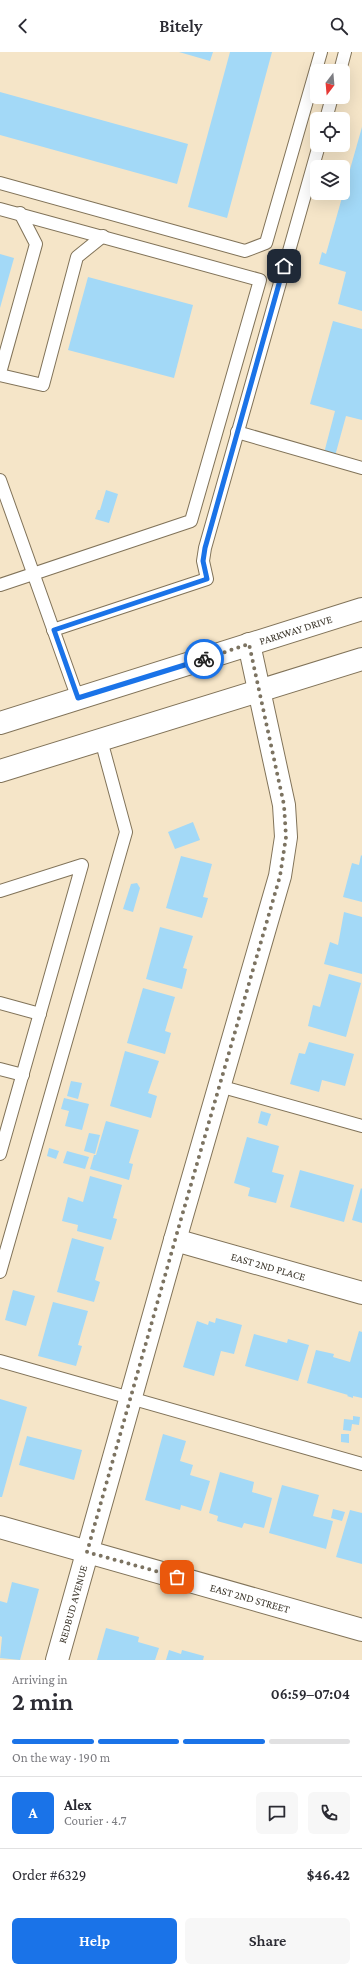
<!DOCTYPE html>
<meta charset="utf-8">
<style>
:root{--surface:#fff;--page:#f7f7f7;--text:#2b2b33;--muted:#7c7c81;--line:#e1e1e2;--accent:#1a73e8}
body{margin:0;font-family:"Crimson Pro",serif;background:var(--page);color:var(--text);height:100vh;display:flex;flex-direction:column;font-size:15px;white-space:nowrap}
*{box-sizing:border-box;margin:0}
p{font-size:13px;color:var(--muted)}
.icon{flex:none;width:22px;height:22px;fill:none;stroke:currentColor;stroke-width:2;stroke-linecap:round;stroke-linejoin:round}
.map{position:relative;height:1608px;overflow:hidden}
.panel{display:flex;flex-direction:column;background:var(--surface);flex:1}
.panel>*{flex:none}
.needle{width:26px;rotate:196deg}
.tools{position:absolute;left:310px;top:12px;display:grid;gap:8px}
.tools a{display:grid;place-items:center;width:40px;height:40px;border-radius:6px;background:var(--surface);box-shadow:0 4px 16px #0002;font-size:20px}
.pin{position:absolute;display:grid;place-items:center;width:34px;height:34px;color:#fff;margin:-17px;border-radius:8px;box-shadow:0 2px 6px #0006}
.courier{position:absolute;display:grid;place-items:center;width:40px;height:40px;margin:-20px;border:3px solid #1a73e8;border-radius:50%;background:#fff;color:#222;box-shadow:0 1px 5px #0007}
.overview em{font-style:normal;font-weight:600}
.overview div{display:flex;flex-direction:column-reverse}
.overview{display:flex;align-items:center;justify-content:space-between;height:68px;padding:0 12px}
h1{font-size:26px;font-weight:600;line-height:30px}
.bar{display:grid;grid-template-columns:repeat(4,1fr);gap:6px 4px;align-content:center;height:48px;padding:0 12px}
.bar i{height:5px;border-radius:3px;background:var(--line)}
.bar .current{background:var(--accent)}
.bar p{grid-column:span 4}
.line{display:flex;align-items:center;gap:10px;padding:0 12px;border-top:1px solid var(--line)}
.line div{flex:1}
.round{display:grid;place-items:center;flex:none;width:42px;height:42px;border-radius:6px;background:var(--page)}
.cta{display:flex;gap:8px;margin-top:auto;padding:8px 12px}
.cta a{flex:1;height:46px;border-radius:6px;background:var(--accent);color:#fff;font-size:16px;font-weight:600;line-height:46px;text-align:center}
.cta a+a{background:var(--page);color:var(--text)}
header{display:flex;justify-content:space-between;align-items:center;height:52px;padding:0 12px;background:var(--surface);font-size:18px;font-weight:600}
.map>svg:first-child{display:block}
.building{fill:#a3d9f7}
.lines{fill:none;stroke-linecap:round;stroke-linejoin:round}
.service-casing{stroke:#817359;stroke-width:14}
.minor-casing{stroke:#817359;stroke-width:24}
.trunk-casing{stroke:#817359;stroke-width:24}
.service{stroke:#fff;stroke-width:12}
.minor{stroke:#fff;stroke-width:22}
.trunk{stroke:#fff;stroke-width:22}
.done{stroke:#7c7361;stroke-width:4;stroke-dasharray:0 7.2}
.route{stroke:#1a73e8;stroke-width:5}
.labels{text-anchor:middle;stroke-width:3;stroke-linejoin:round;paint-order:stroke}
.street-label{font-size:11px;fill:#3b352a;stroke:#f5e5c8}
</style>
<header><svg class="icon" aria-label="back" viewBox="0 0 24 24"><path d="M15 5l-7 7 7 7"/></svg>Bitely<svg class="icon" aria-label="search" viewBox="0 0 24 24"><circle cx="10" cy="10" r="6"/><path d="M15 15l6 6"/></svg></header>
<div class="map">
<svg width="362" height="1608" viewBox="0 0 362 1608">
<rect width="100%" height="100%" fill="#f5e5c8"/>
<g class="building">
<path d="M179,0H213L210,9Z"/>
<path d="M230,0H272L227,166L188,155Z"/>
<path d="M0,40L188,92L177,132L0,83Z"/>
<path d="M362,75V259L338,252L346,220L319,212L322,200L326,202Z"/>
<path d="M0,202L14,206L0,256Z"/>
<path d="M88,225L193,253L174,326L68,298Z"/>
<path d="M333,269L362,277V368L346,364L335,404L324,401L335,359L310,352Z"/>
<path d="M106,438L118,442L109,471L95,467L98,458H100Z"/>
<path d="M193,770L200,788L175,797L168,780Z"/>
<path d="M361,803L362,804V850L343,845L352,811L359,813Z"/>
<path d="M181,804L212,812L203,845L208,846L202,866L166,856Z"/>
<path d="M137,831L140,836L133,860L123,857L131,832Z"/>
<path d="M344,860L362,865V922L324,912L330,890L338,893Z"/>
<path d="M160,875L193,884L183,916L187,917L182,937L146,927Z"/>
<path d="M329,922L361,931L346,985L308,974L313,953L320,955Z"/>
<path d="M143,936L175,945L165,979L171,981L165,1002L127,991Z"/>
<path d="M309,990L354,1002L345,1034L322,1028L319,1040L290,1032L299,1001L305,1002Z"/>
<path d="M125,999L159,1009L148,1041L157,1044L151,1066L110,1054Z"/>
<path d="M71,1029L82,1031L78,1047L67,1044Z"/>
<path d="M64,1046L89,1052L82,1078L65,1074L69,1059L61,1057Z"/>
<path d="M261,1059L271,1062L267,1074L258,1071Z"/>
<path d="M106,1069L139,1078L129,1111L133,1112L129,1128L90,1117L94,1103H96Z"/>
<path d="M89,1081L100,1083L95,1102L84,1099Z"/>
<path d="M247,1085L279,1094L272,1120L284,1123L276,1151L248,1144L250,1136L234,1131Z"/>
<path d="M49,1096L59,1099L56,1107L47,1104Z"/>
<path d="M67,1099L89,1105L85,1117L63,1111Z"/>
<path d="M300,1118L354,1133L344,1170L290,1155Z"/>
<path d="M90,1124L122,1133L113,1166L117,1167L111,1188L77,1179L78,1173L62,1169L68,1145L83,1150Z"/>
<path d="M361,1136L362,1137V1171L352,1168Z"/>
<path d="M72,1186L104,1195L95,1228L100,1230L94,1250L57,1240Z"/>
<path d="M13,1238L35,1244L26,1274L5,1268Z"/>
<path d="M53,1250L88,1259L78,1293L82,1294L76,1314L38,1304Z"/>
<path d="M216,1266L242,1273L234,1302L221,1299L214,1324L183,1315L197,1269L208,1273L209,1269L215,1271Z"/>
<path d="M359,1279L362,1280V1346L353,1344V1346L347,1344L348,1343L307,1331L316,1298L334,1302L333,1305L350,1310Z"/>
<path d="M254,1282L287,1291L288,1287L309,1293L298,1329L245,1314Z"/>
<path d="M0,1347L27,1355L2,1445H0Z"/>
<path d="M353,1364L360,1365L359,1373L352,1372L351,1379L343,1378L344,1367L353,1368Z"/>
<path d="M163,1382L186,1389L180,1409L193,1413L190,1423L210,1429L201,1459L181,1453L180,1458L145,1448Z"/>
<path d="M341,1382H349V1391L341,1390Z"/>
<path d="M27,1384L82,1398L74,1428L19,1413Z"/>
<path d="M220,1420L254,1430L252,1440L272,1446L264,1476L244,1471L242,1476L217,1469L218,1464L209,1461Z"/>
<path d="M282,1433L319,1443L313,1464L333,1469L326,1497L269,1481Z"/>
<path d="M333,1457L345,1460L342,1469L331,1466Z"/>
<path d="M350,1458L362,1461V1512L336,1505Z"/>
<path d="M12,1530L39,1537L20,1608L0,1606L2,1585L0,1584V1549L7,1551Z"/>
<path d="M106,1576L139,1585L138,1590L159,1596L155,1608H97Z"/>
<path d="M169,1598L181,1602L182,1598L204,1604L203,1608H166Z"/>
</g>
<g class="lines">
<g class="service-casing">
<g id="service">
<path d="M340,19L345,0"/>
<path d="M326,67L332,45"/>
<path d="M0,131L245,199L266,191L321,0"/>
<path d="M0,157L260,228L191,469L0,533"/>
<path d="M0,321L36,192L20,161"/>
<path d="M0,323L43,333L77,205L103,184"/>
<path d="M237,380L362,416"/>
<path d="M0,428L78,647"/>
<path d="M53,578L207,527L203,509L205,496L319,93"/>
<path d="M0,839L82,813L0,1102"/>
<path d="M0,951L40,962"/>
<path d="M0,1017L23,1023"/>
<path d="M219,1034L362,1074"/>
<path d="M0,1220L126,780L101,688"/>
<path d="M0,1309L362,1412"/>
</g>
</g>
<g class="minor-casing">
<g id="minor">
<path id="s1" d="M175,1188L362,1241"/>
<path id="s2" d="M0,1475L362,1578"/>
<path id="s3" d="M57,1608L175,1188L280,824L286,785L284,753L249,592"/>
</g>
</g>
<g class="trunk-casing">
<g id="trunk">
<path id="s4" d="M0,671L362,557"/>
<path d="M0,719L362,607"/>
</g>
</g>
<use href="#service" class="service"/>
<use href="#minor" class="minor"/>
<use href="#trunk" class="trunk"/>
</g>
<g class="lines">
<path class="done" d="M177,1525L87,1500L179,1174L280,824L286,785L284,753L249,592L204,607"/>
<path class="route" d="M204,607L78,646L54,578L207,527L203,509L205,496L284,214"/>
</g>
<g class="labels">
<g class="street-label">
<text dy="4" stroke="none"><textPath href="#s4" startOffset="310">PARKWAY DRIVE</textPath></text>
<text dy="4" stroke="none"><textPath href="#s1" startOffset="97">EAST 2ND PLACE</textPath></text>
<text dy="4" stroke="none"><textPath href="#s2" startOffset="260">EAST 2ND STREET</textPath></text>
<text dy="4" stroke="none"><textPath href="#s3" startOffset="58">REDBUD AVENUE</textPath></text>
</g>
</g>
</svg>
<div class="tools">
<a><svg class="needle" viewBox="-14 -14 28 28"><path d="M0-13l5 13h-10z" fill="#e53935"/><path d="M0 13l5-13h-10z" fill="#7c7c81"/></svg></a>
<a><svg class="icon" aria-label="locate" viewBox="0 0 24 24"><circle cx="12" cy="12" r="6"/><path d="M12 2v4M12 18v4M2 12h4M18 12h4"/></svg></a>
<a><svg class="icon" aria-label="layers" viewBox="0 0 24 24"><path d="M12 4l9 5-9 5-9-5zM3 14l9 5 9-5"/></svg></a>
</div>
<div class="pin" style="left:177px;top:1525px;background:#ea580c"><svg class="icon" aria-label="bag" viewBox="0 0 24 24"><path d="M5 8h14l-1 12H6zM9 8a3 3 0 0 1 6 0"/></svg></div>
<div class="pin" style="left:284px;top:214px;background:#1f2937"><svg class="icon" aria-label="home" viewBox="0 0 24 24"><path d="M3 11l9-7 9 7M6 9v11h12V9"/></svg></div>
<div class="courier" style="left:204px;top:607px"><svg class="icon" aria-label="bike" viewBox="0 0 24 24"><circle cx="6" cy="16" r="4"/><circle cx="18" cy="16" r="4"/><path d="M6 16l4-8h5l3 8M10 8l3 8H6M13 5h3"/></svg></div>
</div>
<section class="panel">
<div class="overview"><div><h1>2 min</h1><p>Arriving in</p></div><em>06:59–07:04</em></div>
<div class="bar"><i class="current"></i><i class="current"></i><i class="current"></i><i></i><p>On the way · 190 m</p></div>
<div class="line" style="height:72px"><b class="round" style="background:var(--accent);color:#fff">A</b><div><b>Alex</b><p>Courier · 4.7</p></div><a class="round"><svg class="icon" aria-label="chat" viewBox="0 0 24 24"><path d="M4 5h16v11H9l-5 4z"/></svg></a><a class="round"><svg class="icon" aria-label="phone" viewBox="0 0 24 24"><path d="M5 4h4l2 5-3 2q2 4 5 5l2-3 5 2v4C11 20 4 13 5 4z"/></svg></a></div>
<div class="line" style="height:52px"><div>Order #6329</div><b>$46.42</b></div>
<div class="cta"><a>Help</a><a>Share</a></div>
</section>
